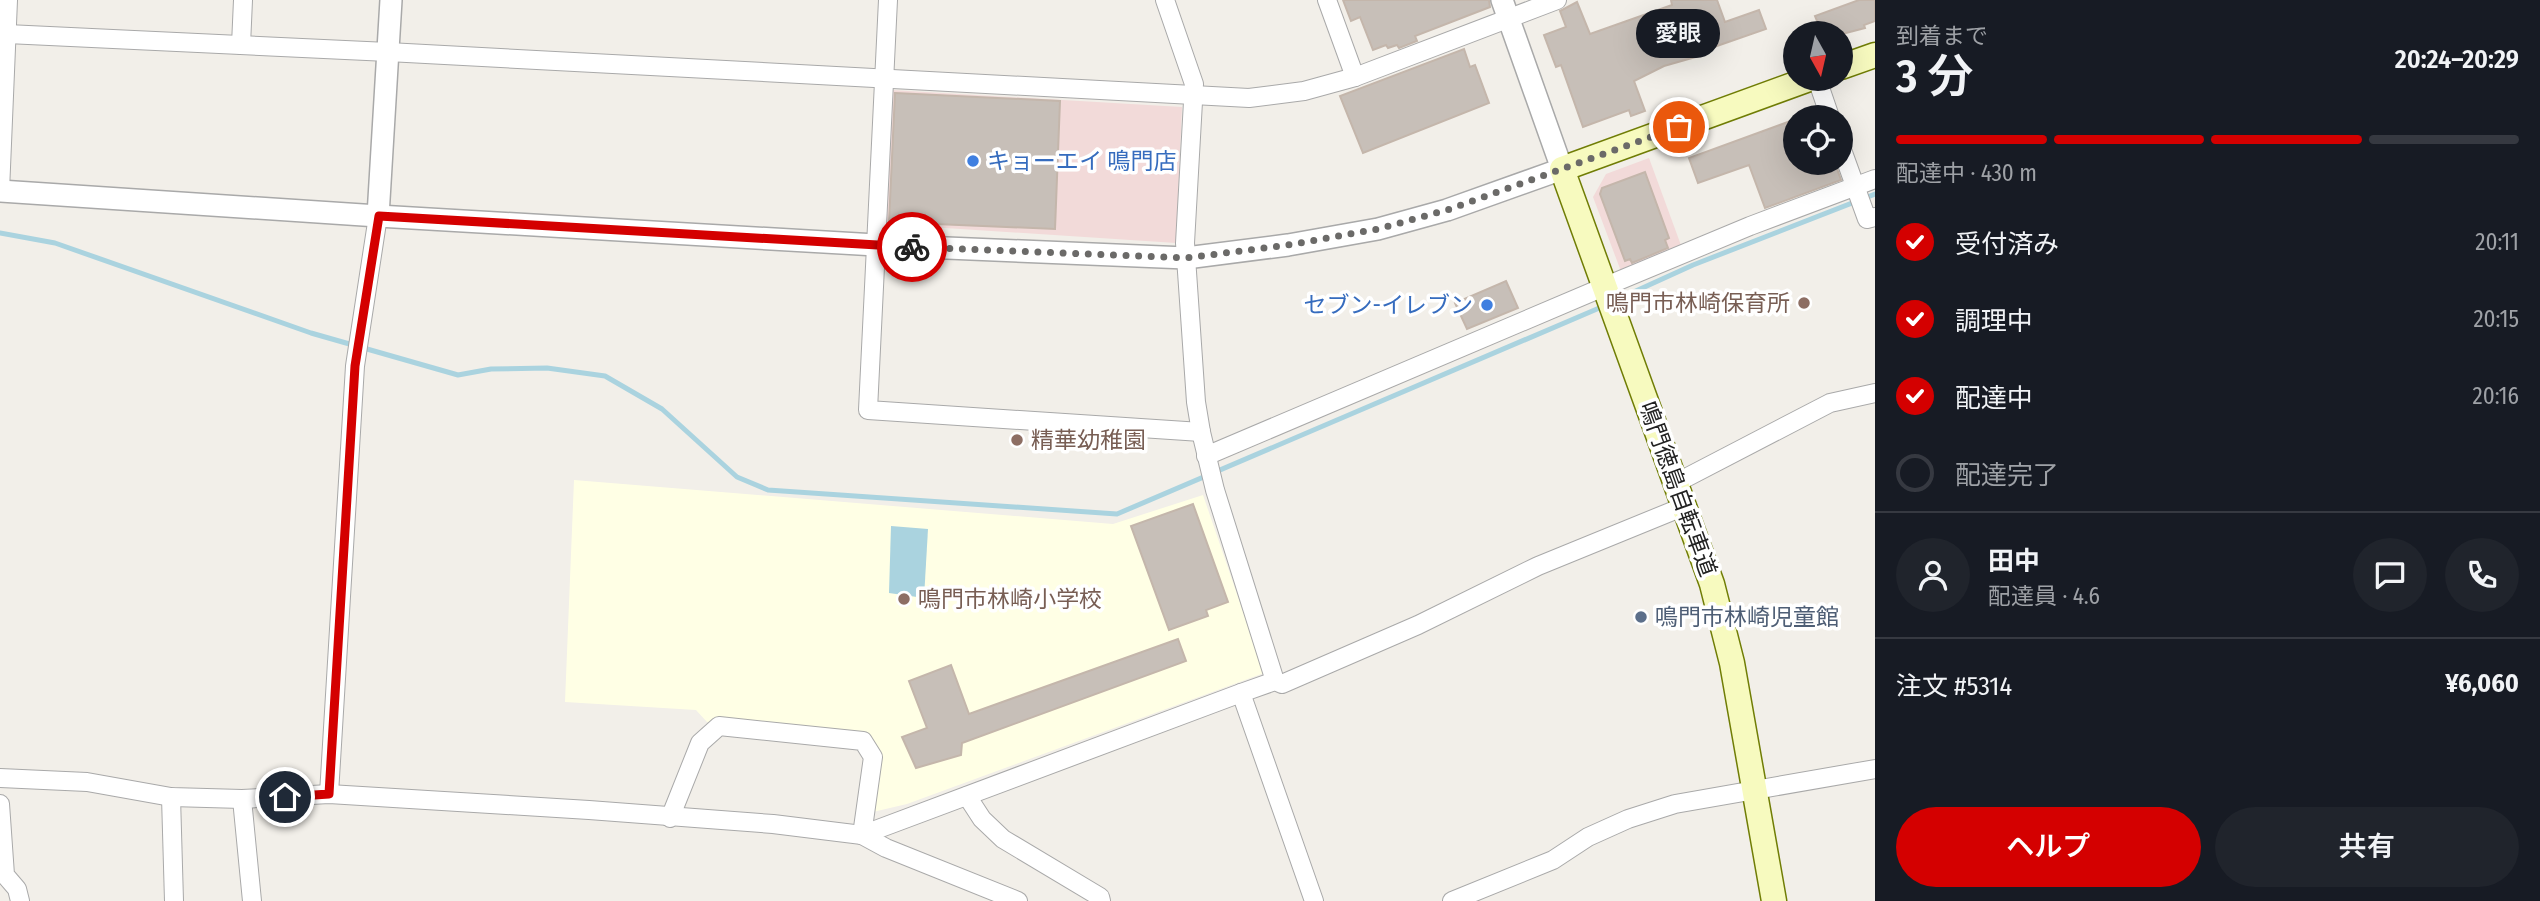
<!DOCTYPE html>
<html lang="ja">
<meta charset="utf-8">
<style>
:root{--surface:#171b24;--page:#20242c;--text:#f1f3f6;--muted:#9ea1a6;--line:#363941;--accent:#d40000}
body{margin:0;font-family:"Fira Sans Condensed","Noto Sans JP",sans-serif;background:var(--page);color:var(--text);height:100vh;display:flex;flex-direction:column;font-size:26px;white-space:nowrap}
*{box-sizing:border-box;margin:0}
p{font-size:23px;color:var(--muted)}
.icon{flex:none;width:38px;height:38px;fill:none;stroke:currentColor;stroke-width:2;stroke-linecap:round;stroke-linejoin:round}
.map{position:relative;flex:1;overflow:hidden}
.drawer{display:flex;flex-direction:column;background:var(--surface);width:665px}
.drawer>*{flex:none}
.needle{width:46px;rotate:172deg}
.tools{position:absolute;left:1783px;top:21px;display:grid;gap:14px}
.tools a{display:grid;place-items:center;width:70px;height:70px;border-radius:50%;background:var(--surface);box-shadow:0 7px 28px #0002;font-size:35px}
.pin{position:absolute;display:grid;place-items:center;width:60px;height:60px;color:#fff;margin:-30px;border:4px solid #fff;border-radius:50%;box-shadow:0 2px 7px #0007}
.courier{position:absolute;display:grid;place-items:center;width:70px;height:70px;margin:-35px;border:5px solid #d40000;border-radius:50%;background:#fff;color:#222;box-shadow:0 2px 9px #0007}
.bubble{position:absolute;height:49px;border-radius:24px;background:var(--surface);box-shadow:0 7px 28px #0002;font-size:23px;font-weight:600;line-height:49px;text-align:center}
.head em{font-style:normal;font-weight:600}
.head div{display:flex;flex-direction:column-reverse}
.head{display:flex;align-items:center;justify-content:space-between;height:119px;padding:0 21px}
h1{font-size:46px;font-weight:600;line-height:52px}
.bar{display:grid;grid-template-columns:repeat(4,1fr);gap:10px 7px;align-content:center;height:84px;padding:0 21px}
.bar i{height:9px;border-radius:5px;background:var(--line)}
.bar .on{background:var(--accent)}
.bar p{grid-column:span 4}
.line{display:flex;align-items:center;gap:18px;padding:0 21px;border-top:2px solid var(--line)}
.line div{flex:1}
.round{display:grid;place-items:center;flex:none;width:74px;height:74px;border-radius:37px;background:var(--page)}
ol{padding:0 21px;list-style:none}
li{display:flex;align-items:center;gap:21px;height:77px}
li p{margin-inline-start:auto}
li .icon{padding:7px;border-radius:50%;background:var(--accent);color:#fff;stroke-width:4}
li:last-child{color:var(--muted)}
li i{width:38px;height:38px;border:4px solid var(--line);border-radius:50%}
.primary-button{display:flex;gap:14px;margin-top:auto;padding:14px 21px}
.primary-button a{flex:1;height:80px;border-radius:42px;background:var(--accent);color:#fff;font-size:28px;font-weight:600;line-height:80px;text-align:center}
.primary-button a+a{background:var(--page);color:var(--text)}
main{display:flex;flex:1;min-height:0}
.map>svg:first-child{display:block}
.commercial{fill:#f2dad9}
.education{fill:#ffffe5}
.water{fill:#aad3df}
.lines{fill:none;stroke-linecap:round;stroke-linejoin:round}
.stream{stroke:#aad3df;stroke-width:5}
.building{fill:#c7bfb8;stroke:#c4b6ab;stroke-width:2}
.minor-casing{stroke:#a9a9a9;stroke-width:20}
.tertiary-casing{stroke:#a9a9a9;stroke-width:24}
.secondary-casing{stroke:#707d05;stroke-width:27}
.minor{stroke:#fff;stroke-width:18}
.tertiary{stroke:#fff;stroke-width:21}
.secondary{stroke:#f7fabf;stroke-width:24}
.done{stroke:#6b6a68;stroke-width:7;stroke-dasharray:0 12.6}
.route{stroke:#d40000;stroke-width:9}
.shop-dot{fill:#3f7fe0;stroke:#fff;stroke-width:2.5}
.education-dot{fill:#8d6e63;stroke:#fff;stroke-width:2.5}
.service-dot{fill:#5c6f8a;stroke:#fff;stroke-width:2.5}
.labels{text-anchor:middle;stroke-width:7;stroke-linejoin:round;paint-order:stroke}
.shop-label{font-size:23px;fill:#366cbe;stroke:#fff;text-anchor:start}
.education-label{font-size:23px;fill:#785e54;stroke:#fff;text-anchor:start}
.street-label{font-size:23px;fill:#222;stroke:#fff}
.service-label{font-size:23px;fill:#4e5e75;stroke:#fff;text-anchor:start}
</style>
<main>
<div class="map">
<svg width="1875" height="901" viewBox="0 0 1875 901">
<rect width="100%" height="100%" fill="#f2efe9"/>
<g class="commercial">
<path d="M891,90L1182,107L1176,243L884,224Z"/>
<path d="M1649,158L1682,248L1622,274L1593,197L1606,174Z"/>
</g>
<path class="education" d="M574,480L1113,524L1203,495L1264,673L907,804L873,812L878,753L866,733L707,722L696,710L565,702Z"/>
<path class="water" d="M891,526L928,529L924,598L889,593Z"/>
<g class="lines">
<g class="stream">
<path d="M0,233L55,243L311,333L458,375L491,369L547,368L605,376L662,409L737,477L768,490L1117,514L1604,306"/>
<path d="M1616,300L1693,265L1875,194"/>
</g>
</g>
<g class="building">
<path d="M1343,0H1489L1490,7L1415,36L1417,41L1399,48L1397,45L1388,48L1386,45L1373,50L1360,17L1351,21Z"/>
<path d="M1671,0H1717L1725,22L1759,10L1766,29L1714,47L1699,56L1664,66L1634,81L1645,111L1631,116L1629,110L1583,127L1561,65L1556,67L1544,35L1566,27L1560,11L1577,2L1590,34L1672,5Z"/>
<path d="M1859,0H1875V21L1864,25L1865,28L1846,33H1822L1815,16Z"/>
<path d="M1464,49L1470,67L1475,65L1489,103L1363,153L1340,96Z"/>
<path d="M895,93L1060,101L1055,229L889,222Z"/>
<path d="M1796,119V163H1835L1841,180L1765,208L1749,165L1698,183L1689,158Z"/>
<path d="M1645,172L1669,238L1665,240L1668,248L1632,263L1630,259L1625,261L1600,194L1602,188Z"/>
<path d="M1506,281L1518,308L1467,329L1455,303Z"/>
<path d="M1193,504L1228,602L1206,610L1208,616L1169,630L1131,526Z"/>
<path d="M1178,639L1186,661L962,743L961,755L916,768L902,737L927,728L909,681L951,665L969,714Z"/>
</g>
<g class="lines">
<g class="minor-casing">
<g id="minor">
<path d="M888,0L868,410L1201,432"/>
<path d="M1165,0L1194,84L1185,243L1196,402L1201,432L1215,490L1275,681"/>
<path d="M1327,0L1355,77"/>
<path d="M7,34L388,52L1249,98L1304,91L1355,77L1557,0"/>
<path d="M241,45L243,0"/>
<path d="M1817,79L1830,117"/>
<path d="M1841,147L1867,219L1875,217"/>
<path d="M0,191L8,0"/>
<path d="M1206,456L1606,286L1750,226L1875,179"/>
<path d="M1676,483L1830,403L1875,393"/>
<path d="M1241,693L1314,901"/>
<path d="M0,778L87,782L171,797L242,799L329,794L589,810L773,824L862,835L886,848L1018,901"/>
<path d="M329,794L355,366L378,216"/>
<path d="M967,796L982,819L1003,839L1100,897L1101,901"/>
<path d="M171,797L174,901"/>
<path d="M242,799L252,901"/>
<path d="M0,804L5,875L17,889L20,901"/>
<path d="M670,818L700,743L719,726L863,741L873,757L862,835"/>
<path d="M862,835L1241,693L1275,681L1282,684L1418,625L1538,566L1685,506"/>
<path d="M1452,901L1553,860L1588,837L1628,819L1675,804L1875,769"/>
</g>
</g>
<g class="tertiary-casing">
<g id="tertiary">
<path d="M0,191L378,216L876,245L1186,258L1288,245L1378,229L1447,210L1562,169L1502,0"/>
<path d="M378,216L391,0"/>
</g>
</g>
<g class="secondary-casing">
<g id="secondary">
<path d="M1841,67L1875,55"/>
<path d="M1774,901L1732,663L1712,584L1562,169L1809,79"/>
</g>
</g>
<use href="#minor" class="minor"/>
<use href="#tertiary" class="tertiary"/>
<use href="#secondary" class="secondary"/>
</g>
<g class="lines">
<path class="done" d="M912,247L1186,258L1288,245L1378,229L1447,210L1679,127"/>
<path class="route" d="M285,797L329,794L355,366L379,216L912,247"/>
</g>
<g class="shop-dot">
<circle cx="973" cy="161" r="7"/>
<circle cx="1487" cy="305" r="7"/>
</g>
<g class="education-dot">
<circle cx="1804" cy="303" r="7"/>
<circle cx="1017" cy="440" r="7"/>
<circle cx="904" cy="599" r="7"/>
</g>
<circle class="service-dot" cx="1641" cy="617" r="7"/>
<g class="labels">
<g class="shop-label">
<text x="987" y="169">キョーエイ 鳴門店</text>
<text x="1473" y="313" text-anchor="end">セブン-イレブン</text>
</g>
<g class="education-label">
<text x="1790" y="311" text-anchor="end">鳴門市林崎保育所</text>
<text x="1031" y="448">精華幼稚園</text>
<text x="918" y="607">鳴門市林崎小学校</text>
</g>
<g class="street-label">
<text transform="translate(1678 489) rotate(70)" y="8">鳴門徳島自転車道</text>
</g>
<g class="service-label">
<text x="1655" y="625">鳴門市林崎児童館</text>
</g>
</g>
</svg>
<div class="tools">
<a><svg class="needle" viewBox="-14 -14 28 28"><path d="M0-13l5 13h-10z" fill="#e53935"/><path d="M0 13l5-13h-10z" fill="#9ea1a6"/></svg></a>
<a><svg class="icon" aria-label="locate" viewBox="0 0 24 24"><circle cx="12" cy="12" r="6"/><path d="M12 2v4M12 18v4M2 12h4M18 12h4"/></svg></a>
</div>
<div class="pin" style="left:1679px;top:127px;background:#ea580c"><svg class="icon" aria-label="bag" viewBox="0 0 24 24"><path d="M5 8h14l-1 12H6zM9 8a3 3 0 0 1 6 0"/></svg></div>
<div class="pin" style="left:285px;top:797px;background:#1f2937"><svg class="icon" aria-label="home" viewBox="0 0 24 24"><path d="M3 11l9-7 9 7M6 9v11h12V9"/></svg></div>
<div class="courier" style="left:912px;top:247px"><svg class="icon" aria-label="bike" viewBox="0 0 24 24"><circle cx="6" cy="16" r="4"/><circle cx="18" cy="16" r="4"/><path d="M6 16l4-8h5l3 8M10 8l3 8H6M13 5h3"/></svg></div>
<div class="bubble" style="left:1636px;top:9px;width:84px">愛眼</div>
</div>
<section class="drawer">
<div class="head"><div><h1>3 分</h1><p>到着まで</p></div><em>20:24–20:29</em></div>
<div class="bar"><i class="on"></i><i class="on"></i><i class="on"></i><i></i><p>配達中 · 430 m</p></div>
<ol>
<li><svg class="icon" aria-label="check" viewBox="0 0 24 24"><path d="M5 12l5 5 9-10"/></svg>受付済み<p>20:11</p></li>
<li><svg class="icon" aria-label="check" viewBox="0 0 24 24"><path d="M5 12l5 5 9-10"/></svg>調理中<p>20:15</p></li>
<li><svg class="icon" aria-label="check" viewBox="0 0 24 24"><path d="M5 12l5 5 9-10"/></svg>配達中<p>20:16</p></li>
<li><i></i>配達完了</li>
</ol>
<div class="line" style="height:126px"><a class="round"><svg class="icon" aria-label="person" viewBox="0 0 24 24"><circle cx="12" cy="8" r="4"/><path d="M4 21q1-7 8-7t8 7"/></svg></a><div><b>田中</b><p>配達員 · 4.6</p></div><a class="round"><svg class="icon" aria-label="chat" viewBox="0 0 24 24"><path d="M4 5h16v11H9l-5 4z"/></svg></a><a class="round"><svg class="icon" aria-label="phone" viewBox="0 0 24 24"><path d="M5 4h4l2 5-3 2q2 4 5 5l2-3 5 2v4C11 20 4 13 5 4z"/></svg></a></div>
<div class="line" style="height:91px"><div>注文 #5314</div><b>¥6,060</b></div>
<div class="primary-button"><a>ヘルプ</a><a>共有</a></div>
</section>
</main>
